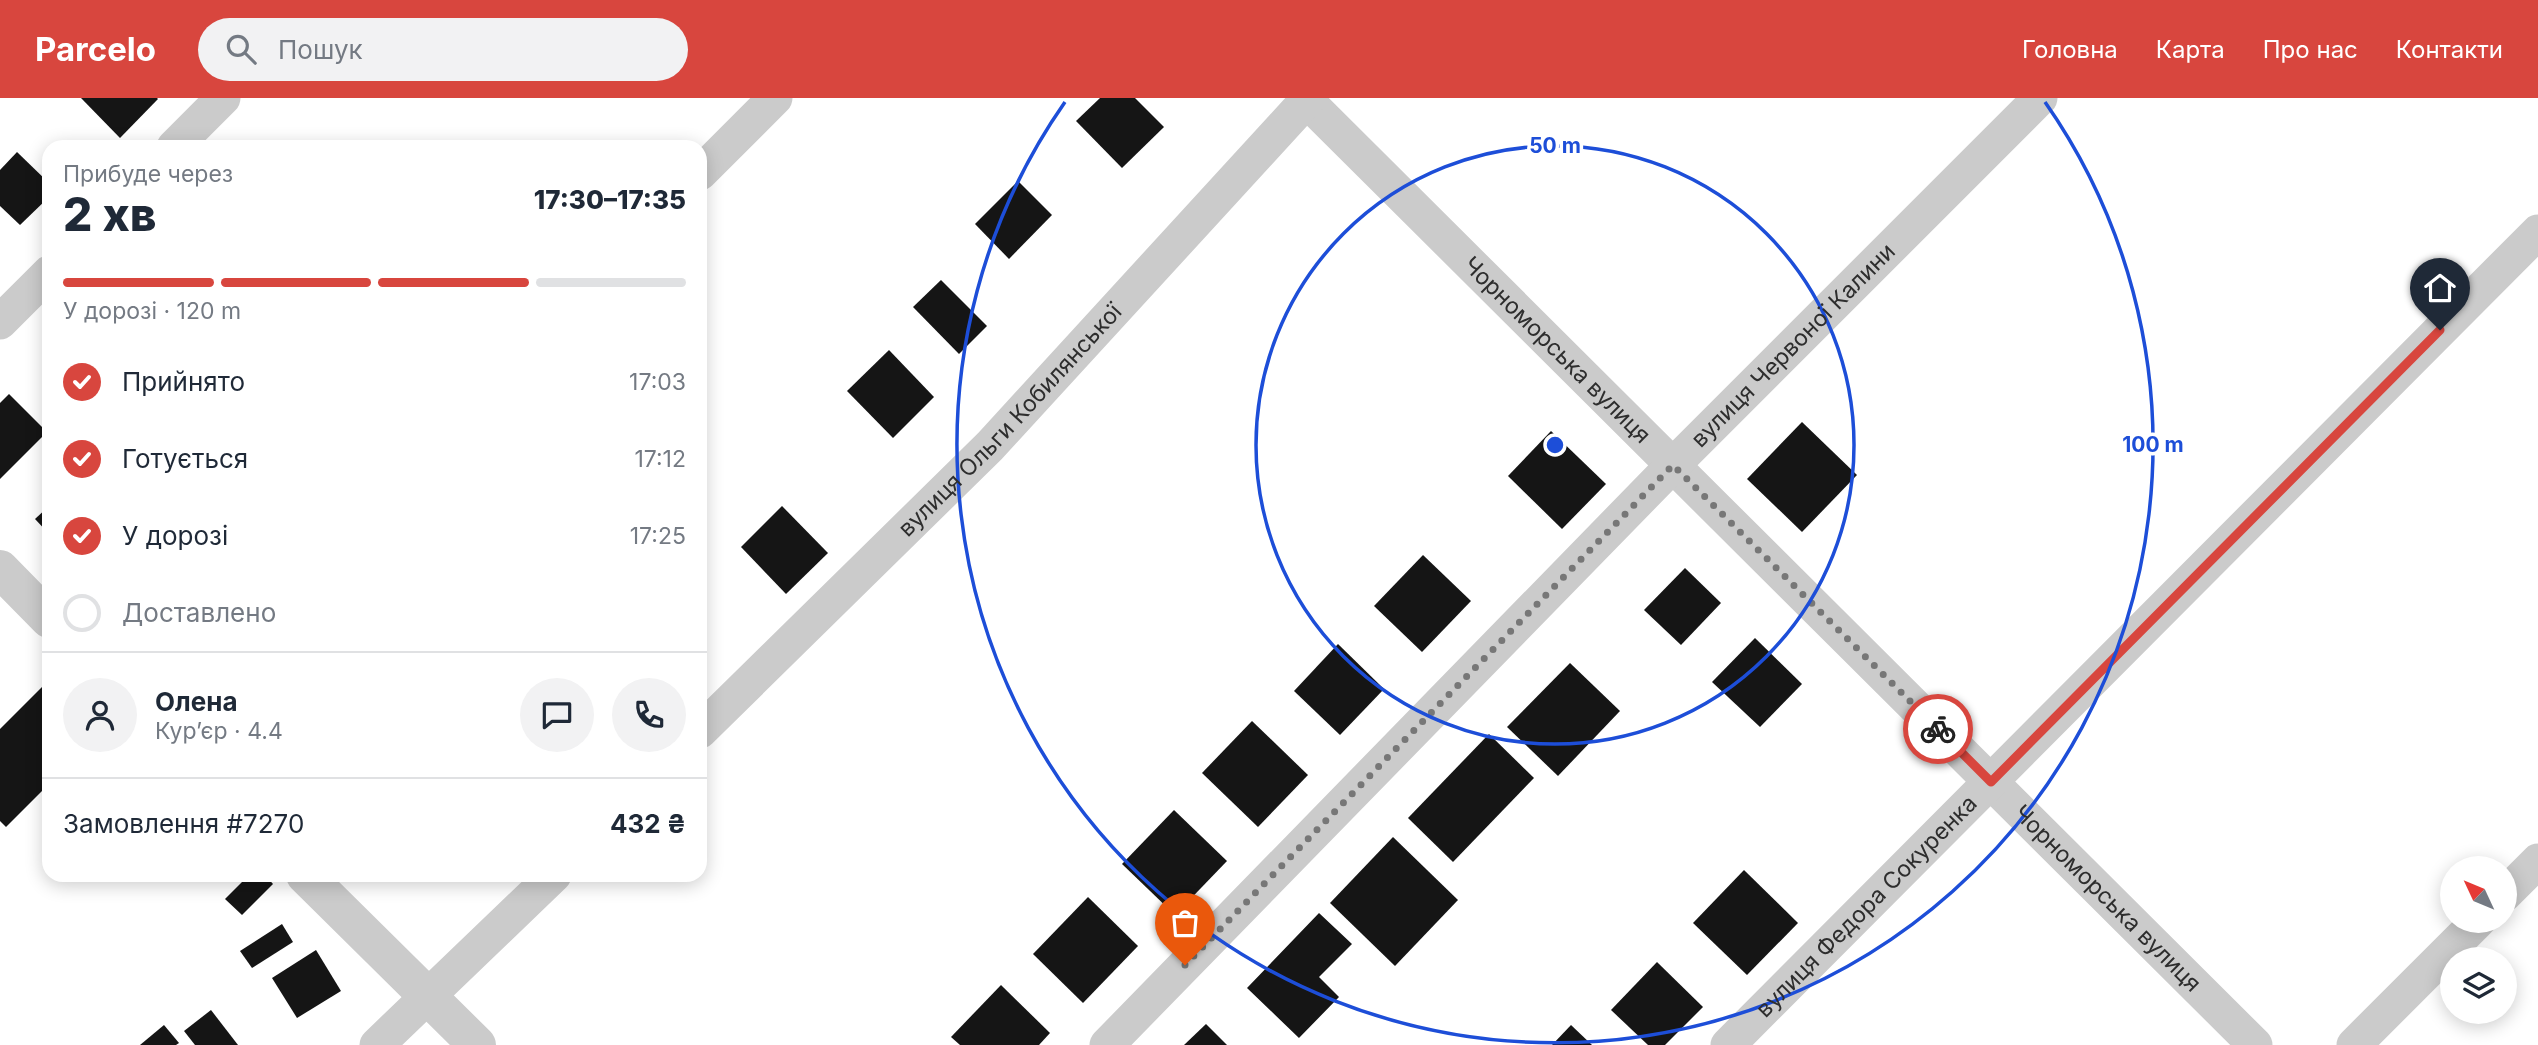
<!DOCTYPE html>
<html lang="uk">
<meta charset="utf-8">
<style>
:root{--surface:#fff;--page:#f2f2f3;--text:#1f2937;--muted:#747a83;--line:#e0e1e3;--accent:#d8463e}
body{margin:0;font-family:Inter,sans-serif;background:var(--page);color:var(--text);height:100vh;display:flex;flex-direction:column;font-size:26px;white-space:nowrap}
*{box-sizing:border-box;margin:0}
p{font-size:23px;color:var(--muted)}
.icon{flex:none;width:38px;height:38px;fill:none;stroke:currentColor;stroke-width:2;stroke-linecap:round;stroke-linejoin:round}
.map{position:relative;flex:1;overflow:hidden}
.drawer{position:absolute;left:42px;top:42px;width:665px;height:742px;display:flex;flex-direction:column;background:var(--surface);border-radius:21px;box-shadow:0 4px 18px #0003}
.drawer>*{flex:none}
.needle{width:46px;rotate:314deg}
.tools{position:absolute;left:2440px;top:758px;display:grid;gap:14px}
.tools a{display:grid;place-items:center;width:77px;height:77px;border-radius:50%;background:var(--surface);box-shadow:0 4px 18px #0003;font-size:35px}
.pin{position:absolute;display:grid;place-items:center;width:60px;height:60px;color:#fff;margin:-72px -30px;border-radius:50% 50% 50% 0;rotate:-45deg;box-shadow:0 0 7px #0007}
.pin .icon{rotate:45deg}
.courier{position:absolute;display:grid;place-items:center;width:70px;height:70px;margin:-35px;border:5px solid #d8463e;border-radius:50%;background:#fff;color:#222;box-shadow:0 2px 9px #0007}
.headline em{font-style:normal;font-weight:800}
.headline div{display:flex;flex-direction:column-reverse}
.headline{display:flex;align-items:center;justify-content:space-between;height:119px;padding:0 21px}
h1{font-size:46px;font-weight:800;line-height:52px}
.bar{display:grid;grid-template-columns:repeat(4,1fr);gap:10px 7px;align-content:center;height:84px;padding:0 21px}
.bar i{height:9px;border-radius:5px;background:var(--line)}
.bar .active{background:var(--accent)}
.bar p{grid-column:span 4}
.line{display:flex;align-items:center;gap:18px;padding:0 21px;border-top:2px solid var(--line)}
.line div{flex:1}
.round{display:grid;place-items:center;flex:none;width:74px;height:74px;border-radius:37px;background:var(--page)}
ol{padding:0 21px;list-style:none}
li{display:flex;align-items:center;gap:21px;height:77px}
li p{margin-inline-start:auto}
li .icon{padding:7px;border-radius:50%;background:var(--accent);color:#fff;stroke-width:4}
li:last-child{color:var(--muted)}
li i{width:38px;height:38px;border:4px solid var(--line);border-radius:50%}
header{display:flex;align-items:center;gap:42px;box-sizing:border-box;height:98px;padding:0 35px;background:var(--accent);color:#fff}
header strong{font-size:33px}
nav{display:flex;gap:38px;margin-inline-start:auto;font-size:24px}
.search{width:490px;height:63px;background:var(--page);display:flex;align-items:center;gap:18px;box-sizing:border-box;padding:0 24px;border-radius:38px;color:var(--muted);font-size:26px}
.map>svg:first-child{display:block}
.building{fill:#151515}
.lines{fill:none;stroke-linecap:round;stroke-linejoin:round}
.minor{stroke:#cbcbcb;stroke-width:35}
.tertiary{stroke:#cbcbcb;stroke-width:38}
.done{stroke:#777;stroke-width:7;stroke-dasharray:0 12.6}
.route{stroke:#d8463e;stroke-width:9}
.ring{fill:none;stroke:#1d4ed8;stroke-width:3.5}
.labels{text-anchor:middle;stroke-width:7;stroke-linejoin:round;paint-order:stroke}
.street-label{font-size:23px;fill:#2e2e2e;stroke:#fff}
.centre{fill:#1d4ed8;stroke:#fff;stroke-width:3.5}
.ring-label{font-size:21px;text-anchor:middle;font-weight:bold;fill:#1d4ed8;stroke:#fff;stroke-width:7;stroke-linejoin:round;paint-order:stroke}
</style>
<header>
<strong>Parcelo</strong>
<div class="search"><svg class="icon" aria-label="search" viewBox="0 0 24 24"><circle cx="10" cy="10" r="6"/><path d="M15 15l6 6"/></svg>Пошук</div>
<nav><a>Головна</a><a>Карта</a><a>Про нас</a><a>Контакти</a></nav>
</header>
<div class="map">
<svg width="2538" height="947" viewBox="0 0 2538 947">
<rect width="100%" height="100%" fill="#fff"/>
<g class="building">
<path d="M81,0H157L158,1L120,40Z"/>
<path d="M1100,0H1135L1164,29L1122,70L1076,23Z"/>
<path d="M17,54L49,85V99L20,127L0,108V72Z"/>
<path d="M1018,83L1052,117L1009,161L975,126Z"/>
<path d="M941,182L987,228L959,256L913,209Z"/>
<path d="M889,252L934,299L893,340L847,293Z"/>
<path d="M9,296L47,334L0,381V305Z"/>
<path d="M1802,324L1857,377L1802,434L1747,381Z"/>
<path d="M1551,333L1606,386L1562,431L1508,378Z"/>
<path d="M49,408V436L35,421Z"/>
<path d="M782,408L828,455L786,496L741,449Z"/>
<path d="M1423,457L1471,503L1422,554L1374,508Z"/>
<path d="M1685,470L1721,505L1681,547L1644,512Z"/>
<path d="M1755,540L1802,586L1760,629L1712,584Z"/>
<path d="M1338,546L1384,591L1340,637L1294,593Z"/>
<path d="M1570,565L1620,613L1558,678L1507,629Z"/>
<path d="M49,582V686L6,729L0,723V631Z"/>
<path d="M1252,623L1308,677L1258,729L1202,675Z"/>
<path d="M1489,636L1534,680L1453,764L1408,720Z"/>
<path d="M1174,712L1227,763L1175,817L1122,766Z"/>
<path d="M1393,739L1458,802L1395,868L1330,805Z"/>
<path d="M1744,772L1798,825L1747,877L1693,825Z"/>
<path d="M249,777H265L273,786L242,817L225,801Z"/>
<path d="M1088,799L1138,848L1083,905L1033,856Z"/>
<path d="M1319,815L1352,846L1319,879L1339,899L1299,940L1247,890Z"/>
<path d="M282,826L293,844L252,870L240,853Z"/>
<path d="M316,852L341,893L297,920L272,880Z"/>
<path d="M1657,864L1703,909L1665,947H1648L1611,912Z"/>
<path d="M1001,887L1050,935L1039,947H960L951,939Z"/>
<path d="M211,912L238,947H195L184,933Z"/>
<path d="M1206,926L1227,947H1184Z"/>
<path d="M164,927L179,945L176,947H140Z"/>
<path d="M1571,927L1592,947H1552Z"/>
</g>
<g class="lines">
<g class="minor">
<path id="s1" d="M1304,0L2255,947"/>
<path d="M174,49L223,0"/>
<path d="M700,75L775,0"/>
<path d="M0,224L49,175"/>
<path id="s2" d="M700,633L990,348L1309,0"/>
<path d="M2504,797L2538,763"/>
<path d="M377,947L554,777"/>
<path id="s3" d="M1107,947L1673,367L2040,0"/>
<path id="s4" d="M1728,947L2538,134"/>
<path d="M2354,947L2479,822"/>
</g>
<g class="tertiary">
<path d="M0,471L49,521"/>
<path d="M305,777L477,947"/>
</g>
</g>
<g class="lines">
<path class="done" d="M1185,867L1673,367L1938,631"/>
<path class="route" d="M1938,631L1991,684L2440,232"/>
</g>
<g class="ring">
<circle cx="1555" cy="347" r="299"/>
<path d="M2045 4A598 598 0 1 1 1065 4"/>
</g>
<g class="labels">
<g class="street-label">
<text dy="8" stroke="none"><textPath href="#s3" startOffset="980">вулиця Червоної Калини</textPath></text>
<text dy="8" stroke="none"><textPath href="#s1" startOffset="357">Чорноморська вулиця</textPath></text>
<text dy="8" stroke="none"><textPath href="#s2" startOffset="439">вулиця Ольги Кобилянської</textPath></text>
<text dy="8" stroke="none"><textPath href="#s1" startOffset="1134">Чорноморська вулиця</textPath></text>
<text dy="8" stroke="none"><textPath href="#s4" startOffset="196">вулиця Федора Сокуренка</textPath></text>
</g>
</g>
<circle cx="1555" cy="347" r="10" class="centre"/>
<g class="ring-label">
<text x="1555" y="55">50 m</text>
<text x="2153" y="354">100 m</text>
</g>
</svg>
<div class="tools">
<a><svg class="needle" viewBox="-14 -14 28 28"><path d="M0-13l5 13h-10z" fill="#e53935"/><path d="M0 13l5-13h-10z" fill="#747a83"/></svg></a>
<a><svg class="icon" aria-label="layers" viewBox="0 0 24 24"><path d="M12 4l9 5-9 5-9-5zM3 14l9 5 9-5"/></svg></a>
</div>
<div class="pin" style="left:1185px;top:867px;background:#ea580c"><svg class="icon" aria-label="bag" viewBox="0 0 24 24"><path d="M5 8h14l-1 12H6zM9 8a3 3 0 0 1 6 0"/></svg></div>
<div class="pin" style="left:2440px;top:232px;background:#1f2937"><svg class="icon" aria-label="home" viewBox="0 0 24 24"><path d="M3 11l9-7 9 7M6 9v11h12V9"/></svg></div>
<div class="courier" style="left:1938px;top:631px"><svg class="icon" aria-label="bike" viewBox="0 0 24 24"><circle cx="6" cy="16" r="4"/><circle cx="18" cy="16" r="4"/><path d="M6 16l4-8h5l3 8M10 8l3 8H6M13 5h3"/></svg></div>
<section class="drawer">
<div class="headline"><div><h1>2 хв</h1><p>Прибуде через</p></div><em>17:30–17:35</em></div>
<div class="bar"><i class="active"></i><i class="active"></i><i class="active"></i><i></i><p>У дорозі · 120 m</p></div>
<ol>
<li><svg class="icon" aria-label="check" viewBox="0 0 24 24"><path d="M5 12l5 5 9-10"/></svg>Прийнято<p>17:03</p></li>
<li><svg class="icon" aria-label="check" viewBox="0 0 24 24"><path d="M5 12l5 5 9-10"/></svg>Готується<p>17:12</p></li>
<li><svg class="icon" aria-label="check" viewBox="0 0 24 24"><path d="M5 12l5 5 9-10"/></svg>У дорозі<p>17:25</p></li>
<li><i></i>Доставлено</li>
</ol>
<div class="line" style="height:126px"><a class="round"><svg class="icon" aria-label="person" viewBox="0 0 24 24"><circle cx="12" cy="8" r="4"/><path d="M4 21q1-7 8-7t8 7"/></svg></a><div><b>Олена</b><p>Кур’єр · 4.4</p></div><a class="round"><svg class="icon" aria-label="chat" viewBox="0 0 24 24"><path d="M4 5h16v11H9l-5 4z"/></svg></a><a class="round"><svg class="icon" aria-label="phone" viewBox="0 0 24 24"><path d="M5 4h4l2 5-3 2q2 4 5 5l2-3 5 2v4C11 20 4 13 5 4z"/></svg></a></div>
<div class="line" style="height:91px"><div>Замовлення #7270</div><b>432 ₴</b></div>
</section>
</div>
